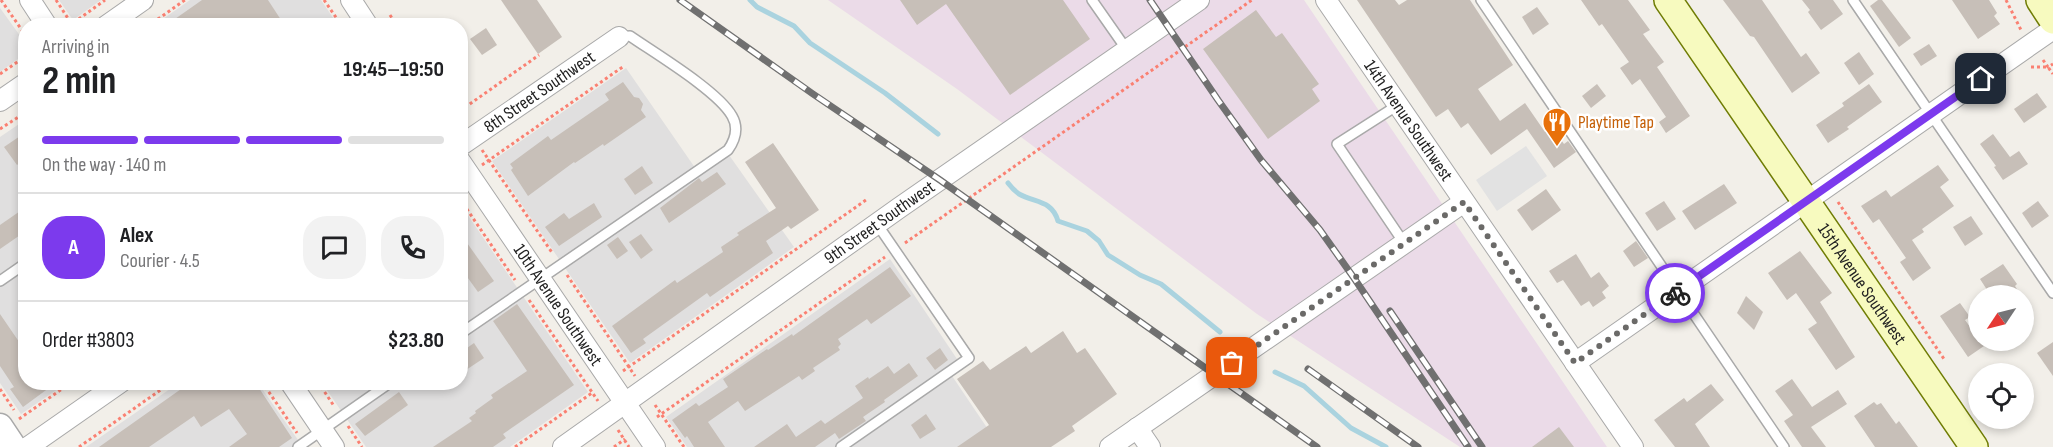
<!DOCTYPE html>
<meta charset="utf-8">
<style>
:root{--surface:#fff;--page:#f2f2f2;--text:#202124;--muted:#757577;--line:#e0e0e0;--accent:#7c3aed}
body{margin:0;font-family:"Sofia Sans Condensed",sans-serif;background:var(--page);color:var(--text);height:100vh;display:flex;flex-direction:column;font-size:22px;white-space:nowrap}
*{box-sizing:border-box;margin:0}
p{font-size:20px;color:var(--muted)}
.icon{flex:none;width:33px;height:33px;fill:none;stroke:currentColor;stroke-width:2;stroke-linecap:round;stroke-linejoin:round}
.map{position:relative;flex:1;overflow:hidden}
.details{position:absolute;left:18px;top:18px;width:450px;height:372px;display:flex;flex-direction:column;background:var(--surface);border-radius:24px;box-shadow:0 3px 9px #0003}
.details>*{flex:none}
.needle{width:39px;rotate:235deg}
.buttons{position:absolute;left:1968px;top:285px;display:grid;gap:12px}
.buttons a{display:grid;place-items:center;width:66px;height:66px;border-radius:50%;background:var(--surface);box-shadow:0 3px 9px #0003;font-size:30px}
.pin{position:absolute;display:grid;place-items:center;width:51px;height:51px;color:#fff;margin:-26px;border-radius:12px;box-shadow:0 3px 9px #0006}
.courier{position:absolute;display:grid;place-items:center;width:60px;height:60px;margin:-30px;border:4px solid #7c3aed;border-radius:50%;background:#fff;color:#222;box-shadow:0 2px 8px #0007}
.summary em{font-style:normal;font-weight:700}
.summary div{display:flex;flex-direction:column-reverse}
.summary{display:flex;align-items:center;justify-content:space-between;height:102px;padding:0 24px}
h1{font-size:39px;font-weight:700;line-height:45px}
.bar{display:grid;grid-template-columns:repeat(4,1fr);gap:9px 6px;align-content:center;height:72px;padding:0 24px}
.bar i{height:8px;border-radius:4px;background:var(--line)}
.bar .on{background:var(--accent)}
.bar p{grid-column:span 4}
.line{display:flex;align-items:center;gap:15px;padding:0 24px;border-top:2px solid var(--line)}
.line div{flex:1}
.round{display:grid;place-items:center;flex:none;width:63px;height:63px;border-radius:24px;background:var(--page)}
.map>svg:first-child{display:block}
.residential{fill:#e0dfdf}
.industrial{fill:#ebdbe8}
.parking{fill:#e2e2e2}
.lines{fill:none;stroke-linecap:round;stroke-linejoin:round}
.stream{stroke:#aad3df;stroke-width:5}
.building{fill:#c7bfb8}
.service-casing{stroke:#a9a9a9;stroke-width:12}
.minor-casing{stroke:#a9a9a9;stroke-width:22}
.tertiary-casing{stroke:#a9a9a9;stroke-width:27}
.secondary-casing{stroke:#707d05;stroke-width:30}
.path{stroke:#fa8072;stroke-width:3;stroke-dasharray:3 3;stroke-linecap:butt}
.service{stroke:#fff;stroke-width:9}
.minor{stroke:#fff;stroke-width:20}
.tertiary{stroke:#fff;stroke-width:24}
.secondary{stroke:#f7fabf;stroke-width:27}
.rail-casing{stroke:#707070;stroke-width:7}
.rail{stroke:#fff;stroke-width:4.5;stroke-dasharray:14;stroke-linecap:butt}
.done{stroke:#6b6a68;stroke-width:6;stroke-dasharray:0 10.8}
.route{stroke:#7c3aed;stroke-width:8}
.labels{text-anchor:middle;stroke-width:5;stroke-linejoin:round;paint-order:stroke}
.street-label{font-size:18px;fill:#222;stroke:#fff}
.food-label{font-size:18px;fill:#c56008;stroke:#fff;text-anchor:start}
</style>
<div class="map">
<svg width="2053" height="447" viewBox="0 0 2053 447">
<rect width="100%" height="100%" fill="#f2efe9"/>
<g class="residential">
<path d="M59,0H101L73,20Z"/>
<path d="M190,0H321L338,25L153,26Z"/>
<path d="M0,8L26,44L25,54L0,72Z"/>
<path d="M626,68L700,175L729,155L794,247L630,363L492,161Z"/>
<path d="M25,120L26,382L67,383L21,414L0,383V137Z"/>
<path d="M461,205L588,392L510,447H366L322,383L460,382Z"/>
<path d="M890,259L957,359L946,367L1000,447H687L666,417Z"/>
<path d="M180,382L258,383L303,447H86Z"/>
</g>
<path class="industrial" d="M828,0H1304L1607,447H1460L1257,314L957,89Z"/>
<path class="parking" d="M1526,146L1547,176L1497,211L1476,180Z"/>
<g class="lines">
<g class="stream">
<path d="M750,0L757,7L794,26L810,43L885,93L938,134"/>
<path d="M1008,183C1011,187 1015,191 1019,194C1035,203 1052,200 1058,221L1087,231L1099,241L1108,255L1140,275L1161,284L1220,332"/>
<path d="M1275,372L1304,386L1351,428L1386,447"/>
</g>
</g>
<g class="building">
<path d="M202,0H268L285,26H165Z"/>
<path d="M501,0H537L562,37L538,54Z"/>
<path d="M900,0H1063L1090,39L1010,95L946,4L917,25Z"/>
<path d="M1357,0H1395L1399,5L1407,0H1470L1513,65L1478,89L1500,121L1525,103L1545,132L1552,127L1564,144L1568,141L1576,152L1554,168L1527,129L1491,155L1468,123L1461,128L1448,109L1436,117Z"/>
<path d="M1581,0H1628L1650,30L1643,34L1664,62L1657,67L1690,116L1666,133L1659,122L1666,117L1640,79L1632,85L1620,68L1629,62L1602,24L1599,26Z"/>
<path d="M1723,0H1762L1801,57L1806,53L1820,73L1792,93L1754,37L1750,36Z"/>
<path d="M1802,0H1833L1843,14L1821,30L1808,12L1810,10Z"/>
<path d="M1878,0H1882L1911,38L1899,47L1870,6Z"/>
<path d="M1952,0H1989L1997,13L1994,16L2000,24L1978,39Z"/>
<path d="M1537,7L1549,24L1533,35L1522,17Z"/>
<path d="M1256,10L1276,37L1282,33L1319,84L1312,89L1320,101L1268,139L1203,49Z"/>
<path d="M486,28L497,45L482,55L470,39Z"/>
<path d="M1929,44L1937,56L1921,66L1913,54Z"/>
<path d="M1859,52L1874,74L1859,85L1844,63Z"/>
<path d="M623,82L634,97L639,98L643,104L641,110L646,117L604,146L603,144L575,163L574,162L528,196L511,170L513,168L510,164L548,136L551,140L609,100L605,94Z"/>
<path d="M1597,84L1606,96L1591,108L1582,96Z"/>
<path d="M1869,84L1882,102L1847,127L1849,129L1828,143L1816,125L1844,106L1842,103Z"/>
<path d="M2037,93L2047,107L2024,123L2014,109Z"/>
<path d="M26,132V158L17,165L4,147Z"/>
<path d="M1993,134L2010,157L2019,151L2028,164L2003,180L1994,167L1996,166L1980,144Z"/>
<path d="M773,143L819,210L791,229L788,226L766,241L773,253L710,297L707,293L643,339L646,343L631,353L612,326L675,280L677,283L723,252L721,247L739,235L737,233L776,208L745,162Z"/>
<path d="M1938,165L1949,180L1940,187L1954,206L1922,229L1924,232L1912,240L1931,268L1913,281L1900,262L1906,258L1879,219L1873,223L1861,206L1886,190L1891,197Z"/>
<path d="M642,166L653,183L635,195L624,179Z"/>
<path d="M717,172L726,184L669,223L660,208L699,178L702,182Z"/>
<path d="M1724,184L1737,203L1695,230L1682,211Z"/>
<path d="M1546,189L1561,210L1532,231L1517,210Z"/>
<path d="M1664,201L1676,219L1657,231L1645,213Z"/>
<path d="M2038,201L2049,216L2032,228L2022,213Z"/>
<path d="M594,203L602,217L559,246L545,227L564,213L569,219Z"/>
<path d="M26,207V231L0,249V225Z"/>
<path d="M1971,216L1983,234L1965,246L1953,227Z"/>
<path d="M460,233L494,281L478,292L460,267Z"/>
<path d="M641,234L653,250L641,259L629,242Z"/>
<path d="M618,237L628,251L617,259L607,245Z"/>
<path d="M1636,241L1648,258L1634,267L1623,251Z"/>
<path d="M1800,251L1832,293L1820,302L1855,357L1836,370L1808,329L1817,323L1796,293L1787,300L1768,273Z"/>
<path d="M1576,254L1591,278L1599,272L1609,286L1602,292L1606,298L1593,307L1589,301L1581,306L1563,280L1557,283L1549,271Z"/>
<path d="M2003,264L2017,284L2015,286L2021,296H1991L1980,279Z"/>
<path d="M890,267L911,296L871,324L867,319L838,339L841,344L838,347L840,350L813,368L815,371L802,380L799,376L745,411L738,401L708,422L725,447H694L687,436L685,438L672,420L696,403L699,406L728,387L723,379L767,349L768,350L792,334L793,336Z"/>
<path d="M1746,296L1763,312L1754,330L1737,313Z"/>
<path d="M1960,303L1970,317L1965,320L1984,346L1968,357L1940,316Z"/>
<path d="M517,304L574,385L503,434L506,438L493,447H433L472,421L469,418L476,413L475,411L493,398L491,395L527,371L493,321Z"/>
<path d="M0,314L26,352V382H57L23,407L10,389L14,387L0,366Z"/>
<path d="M1063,331L1077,353L1085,348L1117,394L1072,426L1075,431L1051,447H957L989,425L957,379L983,361L990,370L1026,346L1031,353Z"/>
<path d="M2053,342V376L2037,353Z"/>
<path d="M474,343L484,358L460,374V353Z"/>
<path d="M940,348L948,360L935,370L926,358Z"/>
<path d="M909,363L918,376L884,400L885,402L863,417L866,421L839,439L835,433L815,447H754L787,424L796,437L821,420L825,424L863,398L855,386L868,377L869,379L888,366L894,374Z"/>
<path d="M1792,379L1812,407L1838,390L1847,404L1811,427L1826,447H1802L1784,421L1793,415L1775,391Z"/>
<path d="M191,382H255L292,438L279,447H229L247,434L229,409L201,427L194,416L149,447H99Z"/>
<path d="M1711,384L1724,400L1695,424L1710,447H1675L1654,420L1684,398L1687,402Z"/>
<path d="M399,392L408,405L365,436L355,424Z"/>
<path d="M1874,402L1877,405L1881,403L1896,424L1899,421L1918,447H1875L1854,416Z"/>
<path d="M926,414L936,429L920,439L911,425Z"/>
<path d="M1559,427L1574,447H1532Z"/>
</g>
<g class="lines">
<g class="service-casing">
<g id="service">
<path d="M1092,0L1127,50"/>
<path d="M1481,0L1784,447"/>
<path d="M1853,0L2053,293"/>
<path d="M1398,105L1337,144L1404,243"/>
<path d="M0,281L26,263"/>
<path d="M460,334L728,150C735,140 739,128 732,116C718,91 656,54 630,36L619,37"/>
<path d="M298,447L391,382"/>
<path d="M841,447L969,358L877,224"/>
</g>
</g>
<g class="minor-casing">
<g id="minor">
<path d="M30,0L47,26"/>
<path d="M351,0L368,26"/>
<path id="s1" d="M1326,0L1633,447"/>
<path d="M106,26L143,0"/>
<path d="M0,101L26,83"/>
<path id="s2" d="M460,146L619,37"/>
<path id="s3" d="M460,161L655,447"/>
<path d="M1575,363L2053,29"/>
<path d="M290,382L334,447"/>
<path d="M1137,428L1150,447"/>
<path d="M28,447L121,382"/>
<path id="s4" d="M563,447L899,208L1199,0"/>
<path d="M1110,447L1464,202"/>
</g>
</g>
<g class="tertiary-casing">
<path id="tertiary" d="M0,426L14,447"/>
</g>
<g class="secondary-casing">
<g id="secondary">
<path id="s5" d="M1668,0L1974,447"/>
<path d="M2040,0L2053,20"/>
</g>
</g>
<g class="path">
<path d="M1,0L26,36"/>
<path d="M56,0L73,26"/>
<path d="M324,0L342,26"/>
<path d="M2006,0L2021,30"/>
<path d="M390,15L397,26"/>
<path d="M69,26L105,0"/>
<path d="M148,26L185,0"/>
<path d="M2043,60L2048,67L2053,64"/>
<path d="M2031,67H2048L2053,74"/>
<path d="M0,74L26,56"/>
<path d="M460,111L539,55"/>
<path d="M0,129L26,112"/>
<path d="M482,150L553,254"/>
<path d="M482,165L624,66"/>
<path d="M460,199L515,280"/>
<path d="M1838,202L1944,359"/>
<path d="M905,243L1252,0"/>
<path d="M567,275L635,376"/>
<path d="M529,300L598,401"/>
<path d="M623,371L866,200"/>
<path d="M262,382L297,433"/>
<path d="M318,382L334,406"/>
<path d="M0,389L14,410"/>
<path d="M655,405L684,447"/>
<path d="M657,417L885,257"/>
<path d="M19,419L72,382"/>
<path d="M348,426L362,447"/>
<path d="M618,430L629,447"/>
<path d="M79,447L172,382"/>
<path d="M515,447L592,393"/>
<path d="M614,447L625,439"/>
</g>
<use href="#service" class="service"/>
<use href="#minor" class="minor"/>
<use href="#tertiary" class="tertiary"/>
<use href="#secondary" class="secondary"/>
<g class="rail-casing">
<g id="rail">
<path d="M680,0L813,94L940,180L1317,447"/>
<path d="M1150,0L1218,100L1261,160L1320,230L1354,278L1468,447"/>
<path d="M1390,311L1482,447"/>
<path d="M1308,369L1418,447"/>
</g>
</g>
<use href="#rail" class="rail"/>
</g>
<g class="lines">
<path class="done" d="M1232,363L1464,202L1575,363L1675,293"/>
<path class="route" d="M1675,293L1981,79"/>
</g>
<defs>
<g id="restaurant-pin" transform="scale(1.5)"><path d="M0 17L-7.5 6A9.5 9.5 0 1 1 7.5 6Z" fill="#e8710a" stroke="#fff"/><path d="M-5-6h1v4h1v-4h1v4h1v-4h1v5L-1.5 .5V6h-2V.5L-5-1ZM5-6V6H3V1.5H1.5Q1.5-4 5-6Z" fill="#fff"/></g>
</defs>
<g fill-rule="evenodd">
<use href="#restaurant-pin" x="1557" y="122"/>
</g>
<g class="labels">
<g class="street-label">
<text dy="6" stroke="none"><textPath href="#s2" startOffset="96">8th Street Southwest</textPath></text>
<text dy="6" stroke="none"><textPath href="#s1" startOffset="146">14th Avenue Southwest</textPath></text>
<text dy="6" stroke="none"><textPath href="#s4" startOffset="388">9th Street Southwest</textPath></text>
<text dy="6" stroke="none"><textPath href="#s5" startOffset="344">15th Avenue Southwest</textPath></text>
<text dy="6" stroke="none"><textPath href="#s3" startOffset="174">10th Avenue Southwest</textPath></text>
</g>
<g class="food-label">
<text x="1578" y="128">Playtime Tap</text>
</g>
</g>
</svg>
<div class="buttons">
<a><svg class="needle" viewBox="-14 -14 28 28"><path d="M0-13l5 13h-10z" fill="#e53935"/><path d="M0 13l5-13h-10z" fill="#757577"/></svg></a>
<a><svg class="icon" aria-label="locate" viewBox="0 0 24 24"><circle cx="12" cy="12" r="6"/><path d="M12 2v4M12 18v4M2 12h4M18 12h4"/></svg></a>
</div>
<div class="pin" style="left:1232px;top:363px;background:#ea580c"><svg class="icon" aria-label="bag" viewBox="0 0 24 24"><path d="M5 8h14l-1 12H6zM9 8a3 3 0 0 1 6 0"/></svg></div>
<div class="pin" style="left:1981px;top:79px;background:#1f2937"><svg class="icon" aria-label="home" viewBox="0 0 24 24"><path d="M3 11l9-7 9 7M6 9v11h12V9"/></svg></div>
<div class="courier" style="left:1675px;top:293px"><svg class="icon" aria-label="bike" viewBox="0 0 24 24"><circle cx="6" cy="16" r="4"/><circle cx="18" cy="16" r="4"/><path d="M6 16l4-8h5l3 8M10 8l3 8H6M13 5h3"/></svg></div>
<section class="details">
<div class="summary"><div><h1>2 min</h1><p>Arriving in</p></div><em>19:45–19:50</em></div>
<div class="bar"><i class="on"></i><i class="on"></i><i class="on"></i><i></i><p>On the way · 140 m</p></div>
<div class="line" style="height:108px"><b class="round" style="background:var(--accent);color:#fff">A</b><div><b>Alex</b><p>Courier · 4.5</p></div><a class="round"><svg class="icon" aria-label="chat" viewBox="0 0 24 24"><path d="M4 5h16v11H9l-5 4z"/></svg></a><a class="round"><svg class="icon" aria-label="phone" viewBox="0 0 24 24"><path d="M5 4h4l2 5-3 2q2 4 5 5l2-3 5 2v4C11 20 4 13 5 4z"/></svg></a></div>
<div class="line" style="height:78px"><div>Order #3803</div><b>$23.80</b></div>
</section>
</div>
